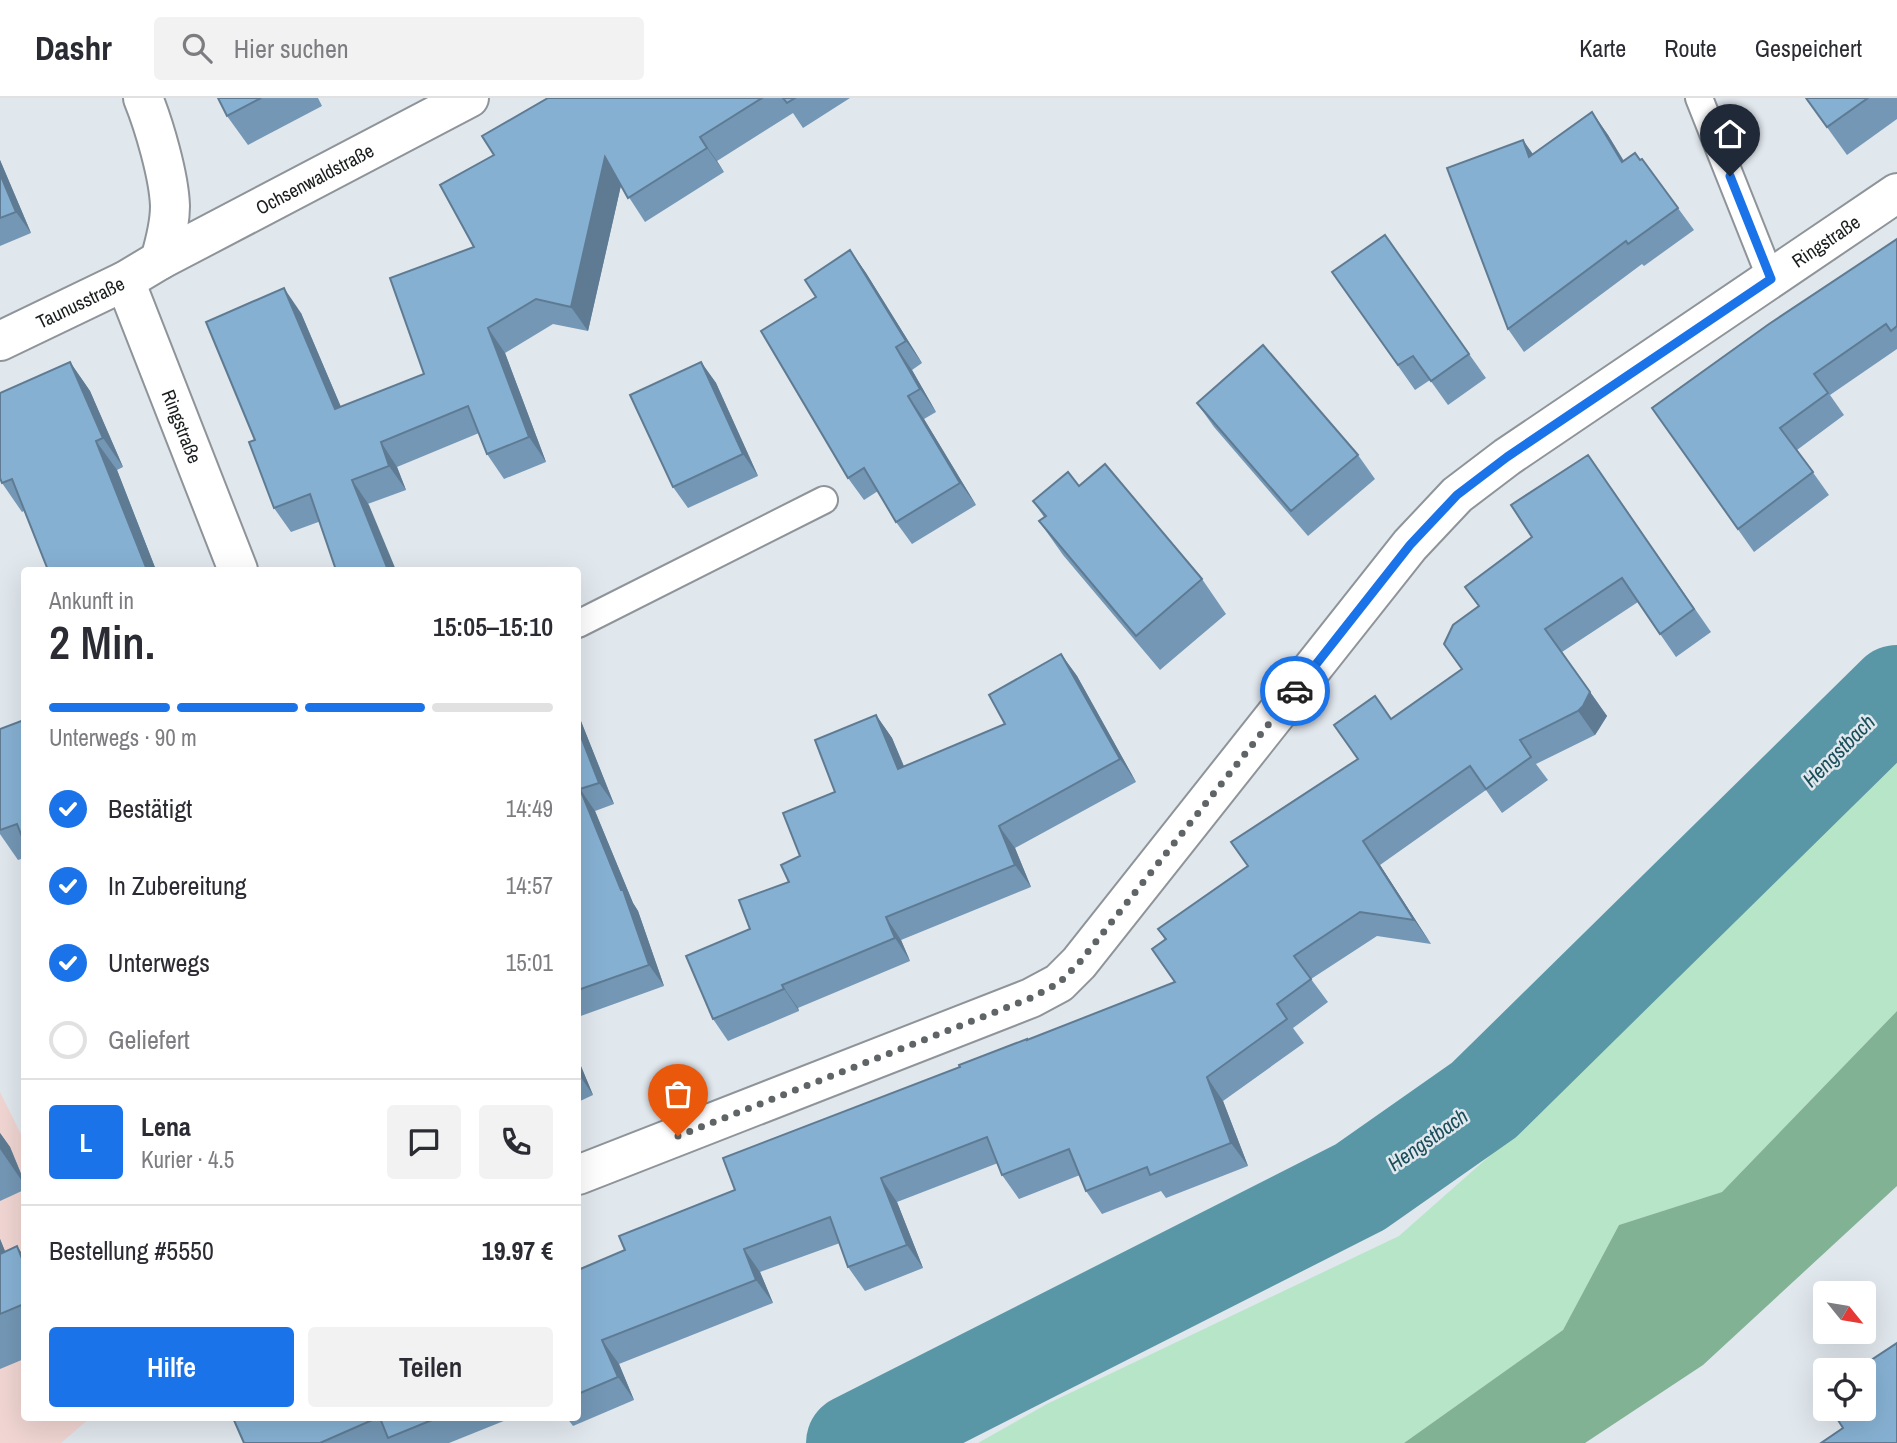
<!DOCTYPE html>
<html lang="de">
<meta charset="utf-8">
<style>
:root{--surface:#fff;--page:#f2f2f3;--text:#2b2b33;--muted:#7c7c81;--line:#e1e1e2;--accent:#1a73e8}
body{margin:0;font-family:"Archivo Narrow",sans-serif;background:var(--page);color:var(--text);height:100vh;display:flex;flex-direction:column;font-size:26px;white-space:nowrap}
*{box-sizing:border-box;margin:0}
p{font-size:23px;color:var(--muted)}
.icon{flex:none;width:38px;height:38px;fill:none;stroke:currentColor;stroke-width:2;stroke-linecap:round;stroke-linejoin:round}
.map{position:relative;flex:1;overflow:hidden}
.sheet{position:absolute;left:21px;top:469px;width:560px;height:854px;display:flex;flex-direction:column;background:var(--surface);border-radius:7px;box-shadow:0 7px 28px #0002}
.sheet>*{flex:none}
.needle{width:46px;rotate:120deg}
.fabs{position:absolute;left:1813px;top:1183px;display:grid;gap:14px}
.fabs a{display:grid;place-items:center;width:63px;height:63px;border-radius:7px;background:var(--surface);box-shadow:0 7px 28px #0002;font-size:35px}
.pin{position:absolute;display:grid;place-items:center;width:60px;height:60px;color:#fff;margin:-72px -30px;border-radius:50% 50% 50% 0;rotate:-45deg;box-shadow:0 0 7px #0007}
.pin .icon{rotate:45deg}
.courier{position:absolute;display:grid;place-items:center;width:70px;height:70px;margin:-35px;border:5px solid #1a73e8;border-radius:50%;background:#fff;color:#222;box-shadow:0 2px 9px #0007}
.headline em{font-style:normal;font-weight:600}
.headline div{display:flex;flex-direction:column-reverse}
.headline{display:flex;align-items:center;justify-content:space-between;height:119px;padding:0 28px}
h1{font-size:46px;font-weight:600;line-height:52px}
.bar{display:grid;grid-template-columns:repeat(4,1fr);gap:10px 7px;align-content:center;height:84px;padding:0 28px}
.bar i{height:9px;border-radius:5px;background:var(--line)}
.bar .active{background:var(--accent)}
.bar p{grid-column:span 4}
.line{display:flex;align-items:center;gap:18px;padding:0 28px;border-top:2px solid var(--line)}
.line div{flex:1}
.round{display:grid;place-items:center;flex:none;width:74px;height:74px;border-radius:7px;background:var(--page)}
ol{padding:0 28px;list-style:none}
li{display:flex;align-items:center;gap:21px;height:77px}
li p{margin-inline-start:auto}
li .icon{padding:7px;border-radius:50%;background:var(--accent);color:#fff;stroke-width:4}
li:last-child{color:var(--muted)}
li i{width:38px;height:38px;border:4px solid var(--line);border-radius:50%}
.cta{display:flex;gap:14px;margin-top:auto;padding:14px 28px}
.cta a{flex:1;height:80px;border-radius:7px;background:var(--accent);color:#fff;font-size:28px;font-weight:600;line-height:80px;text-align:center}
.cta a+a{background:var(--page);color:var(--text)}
header{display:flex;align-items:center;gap:42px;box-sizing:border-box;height:98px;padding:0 35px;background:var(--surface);border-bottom:2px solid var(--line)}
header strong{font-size:33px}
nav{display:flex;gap:38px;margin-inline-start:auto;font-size:24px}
.search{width:490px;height:63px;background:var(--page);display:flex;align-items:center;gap:18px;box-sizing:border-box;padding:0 24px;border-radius:7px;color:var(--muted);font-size:26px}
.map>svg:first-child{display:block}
.education{fill:#f0d5d2}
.green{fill:#b6e5c7}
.forest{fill:#82b294}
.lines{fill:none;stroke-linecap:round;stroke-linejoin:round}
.river{stroke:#5a97a6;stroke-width:98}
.service-casing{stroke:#8e9499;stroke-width:30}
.minor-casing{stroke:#8e9499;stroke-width:42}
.service{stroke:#fff;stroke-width:26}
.minor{stroke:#fff;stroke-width:38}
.wall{fill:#7397b5}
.shaded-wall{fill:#5e7b93}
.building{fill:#86b0d2;stroke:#5e7b93;stroke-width:2}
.done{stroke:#5f6466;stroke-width:7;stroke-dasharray:0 12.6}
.route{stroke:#1a73e8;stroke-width:9}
.labels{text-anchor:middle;stroke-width:5;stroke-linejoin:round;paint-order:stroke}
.street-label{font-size:19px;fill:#1a1d1e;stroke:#e0e7ed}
.water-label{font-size:21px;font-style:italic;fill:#184d59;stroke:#e0e7ed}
</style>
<header>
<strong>Dashr</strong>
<div class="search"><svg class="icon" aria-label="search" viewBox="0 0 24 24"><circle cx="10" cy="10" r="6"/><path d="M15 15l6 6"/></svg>Hier suchen</div>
<nav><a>Karte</a><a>Route</a><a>Gespeichert</a></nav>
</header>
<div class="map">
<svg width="1897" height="1345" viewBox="0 0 1897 1345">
<rect width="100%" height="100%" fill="#e0e7ed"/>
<path class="education" d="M0,994L24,1042V1320H90L61,1345H0Z"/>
<path class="green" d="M1897,645V913L1722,1094L1619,1127L1563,1232L1404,1345H978L1047,1306L1399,1138L1536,1017L1741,789Z"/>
<path class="forest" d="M1897,913V1088L1703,1267L1585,1345H1404L1563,1232L1619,1127L1722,1094Z"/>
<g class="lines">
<path class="river" d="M855,1345L1360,1089L1484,1002L1897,596"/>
<g class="service-casing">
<g id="service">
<path d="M1699,0L1771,181"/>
<path d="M578,526L824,402"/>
</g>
</g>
<g class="minor-casing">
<g id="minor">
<path d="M143,0C154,27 169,78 170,108C170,126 165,145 160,162"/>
<path id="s1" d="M125,183L238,472"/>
<path id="s2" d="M0,243L125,183L160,162L469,0"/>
<path id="s3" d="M578,1077L1031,900L1059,885L1079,865L1410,447L1457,397L1507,359L1897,95"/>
</g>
</g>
<use href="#service" class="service"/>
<use href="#minor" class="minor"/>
</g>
<g class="wall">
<path d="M218,0H318L322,8L248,47L227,18Z"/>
<path d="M548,0H850L803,30L793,15L717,63L724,74L645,124L621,87L588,233L553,226L505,255L546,364L504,381L487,356L479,335L397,369L406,392L291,434L274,410L255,342L301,215L341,309L424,276L474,149L494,57Z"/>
<path d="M1806,0H1897V21L1847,57Z"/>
<path d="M1592,14L1608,37L1624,63L1640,62L1642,61L1694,132L1644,168L1642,166L1524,254L1508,231L1523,42L1533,56Z"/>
<path d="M0,62L31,135L0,148Z"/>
<path d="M1385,137L1486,280L1448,307L1430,282L1415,292L1332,174Z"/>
<path d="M1897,141V251L1830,297L1844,317L1797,352L1829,397L1754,454L1652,310Z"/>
<path d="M850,152L866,175L922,265L912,272L936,314L924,321L976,407L912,446L896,424L878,393L864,402L848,380L816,199Z"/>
<path d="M70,264L90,293L123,369L117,372L156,472H48L24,413L22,414L2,385Z"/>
<path d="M701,264L716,285L758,378L688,410L673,389Z"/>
<path d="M1197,305L1358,357L1375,381L1308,438L1214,329Z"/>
<path d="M1588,357L1711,534L1676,559L1638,504L1562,554L1607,618L1599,631L1595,637L1536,666L1548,682L1502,715L1486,692L1380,767L1431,846L1377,838L1311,881L1328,904L1293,930L1304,945L1223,1003L1248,1068L1166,1100L1161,1093L1102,1116L1086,1093L1080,1077L1019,1101L1002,1077L998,1065L897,1104L923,1170L865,1193L848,1169L840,1145L760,1174L773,1205L619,1266L634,1302L573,1328L567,1320H578V1172L625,1152L960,969L1174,884L1165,842L1158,831L1248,768L1358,662L1391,621L1462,571L1444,546L1479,509L1532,439Z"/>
<path d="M1033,403L1202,481L1226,516L1160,572L1063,457L1039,423L1044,419Z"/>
<path d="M1061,556L1077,578L1136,684L1015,750L1031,789L901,842L910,863L798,910L799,913L728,943L713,921L750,831L789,784L800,758L876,617L892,640L904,668L1005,626Z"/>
<path d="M578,616L614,706L595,713L633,805L638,813L664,888L578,919Z"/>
<path d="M24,622V760L18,762L0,736V631Z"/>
<path d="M578,961L593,997L578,1004Z"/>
<path d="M0,1035L10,1049L24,1083V1092L0,1103Z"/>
<path d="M0,1141L5,1153L17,1148L24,1159V1261L0,1271Z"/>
<path d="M233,1320H511L449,1345H244Z"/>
</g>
<g class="shaded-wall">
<path d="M1592,14L1608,37L1638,87L1622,64Z"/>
<path d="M700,39L717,63L724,74L707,50Z"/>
<path d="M1523,42L1538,64L1529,59Z"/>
<path d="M605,59L622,83L588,233L571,209Z"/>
<path d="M0,62L31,135L16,114L0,76Z"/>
<path d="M850,152L866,175L922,265L906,243Z"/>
<path d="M284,190L301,215L352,335L335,311Z"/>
<path d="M488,230L505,255L546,364L529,339Z"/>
<path d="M896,249L912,272L936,314L920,291Z"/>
<path d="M70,264L90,293L123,369L103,340Z"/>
<path d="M701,264L716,285L758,378L743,356Z"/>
<path d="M908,298L924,321L976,407L960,385Z"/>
<path d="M96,343L117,372L156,472H147Z"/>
<path d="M381,344L397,369L406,392L389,368Z"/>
<path d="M352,382L369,407L396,472H388Z"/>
<path d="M1061,556L1077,578L1136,684L1120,661Z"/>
<path d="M1590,594L1607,618L1595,637L1578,613Z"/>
<path d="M578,616L579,618L614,706L599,685L578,631Z"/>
<path d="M876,617L892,640L914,693L898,671Z"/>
<path d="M580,691L595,713L633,805L638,813L664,888L649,867L621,792Z"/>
<path d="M999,728L1015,750L1031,789L1015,767Z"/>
<path d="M1363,743L1380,767L1431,846L1414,822Z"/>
<path d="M886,819L901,842L910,863L895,840Z"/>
<path d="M782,887L798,910L799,913L784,891Z"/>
<path d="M578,961L593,997L578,975Z"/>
<path d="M1207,979L1223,1003L1248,1068L1231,1045Z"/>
<path d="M0,1035L10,1049L24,1083V1086L0,1051Z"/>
<path d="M881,1080L897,1104L923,1170L907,1147Z"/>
<path d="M0,1141L24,1200L0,1165Z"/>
<path d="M17,1148L24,1159V1166Z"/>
<path d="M744,1151L760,1174L773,1205L756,1182Z"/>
<path d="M602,1242L619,1266L634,1302L618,1279Z"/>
</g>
<g class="building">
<path d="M218,0H261L227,18Z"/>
<path d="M548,0H762L700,39L707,50L628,100L605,59L571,209L536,201L488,230L529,339L487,356L468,308L381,344L389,368L352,382L388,472H336L310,396L274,410L249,344L255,342L206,224L284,190L335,311L424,276L390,180L474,149L440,87L494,57L482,38Z"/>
<path d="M783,0H795L787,5Z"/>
<path d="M1806,0H1868L1827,29Z"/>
<path d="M1592,14L1622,64L1635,55L1640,62L1642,61L1678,110L1628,146L1626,143L1508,231L1447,70L1523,42L1529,59Z"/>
<path d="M0,76L16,114L0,120Z"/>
<path d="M1385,137L1469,256L1431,283L1413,258L1398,267L1332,174Z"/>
<path d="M1897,141V228L1891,233L1886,226L1814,276L1828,295L1780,330L1813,374L1738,431L1652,310L1769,226Z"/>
<path d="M850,152L906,243L896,249L920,291L908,298L960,385L896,424L864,370L848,380L761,233L816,199L805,182Z"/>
<path d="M1263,247L1358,357L1291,413L1197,305Z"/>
<path d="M70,264L103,340L96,343L147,472H48L12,381L2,385L0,380V295Z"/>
<path d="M701,264L743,356L673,389L630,297Z"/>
<path d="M1588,357L1694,511L1660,536L1622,480L1545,531L1590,594L1583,608L1578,613L1520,642L1531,659L1486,691L1470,668L1363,743L1414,822L1360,814L1294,858L1311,881L1277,906L1287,921L1207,979L1231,1045L1150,1077L1147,1069L1086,1093L1069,1051L1002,1077L987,1039L881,1080L907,1147L848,1169L830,1119L744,1151L756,1182L602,1242L618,1279L578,1296V1172L625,1152L619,1138L735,1092L723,1060L960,969L959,967L1027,941V942L1175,884L1152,851L1166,841L1158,831L1248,768L1231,744L1358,661L1334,627L1375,598L1391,621L1462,571L1444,546L1453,527L1479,508L1465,489L1532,439L1511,407Z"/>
<path d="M1105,366L1202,481L1136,538L1039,423L1046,418L1033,403L1068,374L1079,388Z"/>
<path d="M1061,556L1120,661L999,728L1015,767L886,819L895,840L782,887L784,891L713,921L686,858L750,831L739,802L789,784L781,767L800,758L783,715L835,694L815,642L876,617L898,671L1005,626L989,597Z"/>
<path d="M24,622V744L17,726L0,732V631Z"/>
<path d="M578,631L599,685L580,691L621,792H623L649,867L578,892Z"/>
<path d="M17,1148L24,1166V1206L0,1216V1156Z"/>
<path d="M1897,1245V1345H1821L1843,1330L1831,1311H1864V1272H1856Z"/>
<path d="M1825,1293V1303L1821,1296Z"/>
<path d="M233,1320H377L320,1345H244Z"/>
<path d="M380,1320H437L388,1340Z"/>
</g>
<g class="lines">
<path class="done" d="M678,1038L1031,900L1059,885L1079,865L1295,593"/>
<path class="route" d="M1295,593L1410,447L1457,397L1507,359L1771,181L1730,78"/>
</g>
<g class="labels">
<g class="street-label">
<text dy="7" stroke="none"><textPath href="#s2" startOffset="354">Ochsenwaldstraße</textPath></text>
<text dy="7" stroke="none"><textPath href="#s3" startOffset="1596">Ringstraße</textPath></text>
<text dy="7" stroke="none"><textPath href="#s2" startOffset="89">Taunusstraße</textPath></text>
<text dy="7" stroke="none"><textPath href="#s1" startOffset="156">Ringstraße</textPath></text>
</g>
<g class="water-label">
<text transform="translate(1839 653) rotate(-45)" y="7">Hengstbach</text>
<text transform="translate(1428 1042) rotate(-35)" y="7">Hengstbach</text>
</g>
</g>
</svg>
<div class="fabs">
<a><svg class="needle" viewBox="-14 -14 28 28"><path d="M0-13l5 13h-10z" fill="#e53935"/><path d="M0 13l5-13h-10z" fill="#7c7c81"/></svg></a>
<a><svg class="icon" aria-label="locate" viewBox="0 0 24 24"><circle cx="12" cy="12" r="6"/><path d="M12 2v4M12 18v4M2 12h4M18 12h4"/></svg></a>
</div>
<div class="pin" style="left:678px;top:1038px;background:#ea580c"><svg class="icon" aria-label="bag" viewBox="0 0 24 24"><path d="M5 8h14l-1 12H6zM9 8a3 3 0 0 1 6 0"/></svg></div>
<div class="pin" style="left:1730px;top:78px;background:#1f2937"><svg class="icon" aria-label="home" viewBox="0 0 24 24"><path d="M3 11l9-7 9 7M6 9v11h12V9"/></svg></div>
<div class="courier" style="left:1295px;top:593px"><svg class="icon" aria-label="car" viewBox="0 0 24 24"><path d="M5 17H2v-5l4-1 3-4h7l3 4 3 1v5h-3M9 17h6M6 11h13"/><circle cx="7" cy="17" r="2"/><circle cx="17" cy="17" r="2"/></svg></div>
<section class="sheet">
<div class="headline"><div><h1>2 Min.</h1><p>Ankunft in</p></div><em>15:05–15:10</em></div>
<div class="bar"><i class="active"></i><i class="active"></i><i class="active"></i><i></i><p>Unterwegs · 90 m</p></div>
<ol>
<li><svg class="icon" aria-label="check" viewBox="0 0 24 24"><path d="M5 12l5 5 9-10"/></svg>Bestätigt<p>14:49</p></li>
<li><svg class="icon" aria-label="check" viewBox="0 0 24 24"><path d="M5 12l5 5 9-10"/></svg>In Zubereitung<p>14:57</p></li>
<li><svg class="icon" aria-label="check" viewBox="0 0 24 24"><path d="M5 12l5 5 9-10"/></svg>Unterwegs<p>15:01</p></li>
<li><i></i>Geliefert</li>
</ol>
<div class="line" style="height:126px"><b class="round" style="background:var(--accent);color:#fff">L</b><div><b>Lena</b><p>Kurier · 4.5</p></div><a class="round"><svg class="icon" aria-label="chat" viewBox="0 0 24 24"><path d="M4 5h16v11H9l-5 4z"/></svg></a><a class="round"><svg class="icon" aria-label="phone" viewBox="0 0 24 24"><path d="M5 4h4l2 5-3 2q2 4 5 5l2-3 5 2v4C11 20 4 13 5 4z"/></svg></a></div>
<div class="line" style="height:91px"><div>Bestellung #5550</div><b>19.97 €</b></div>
<div class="cta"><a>Hilfe</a><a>Teilen</a></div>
</section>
</div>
